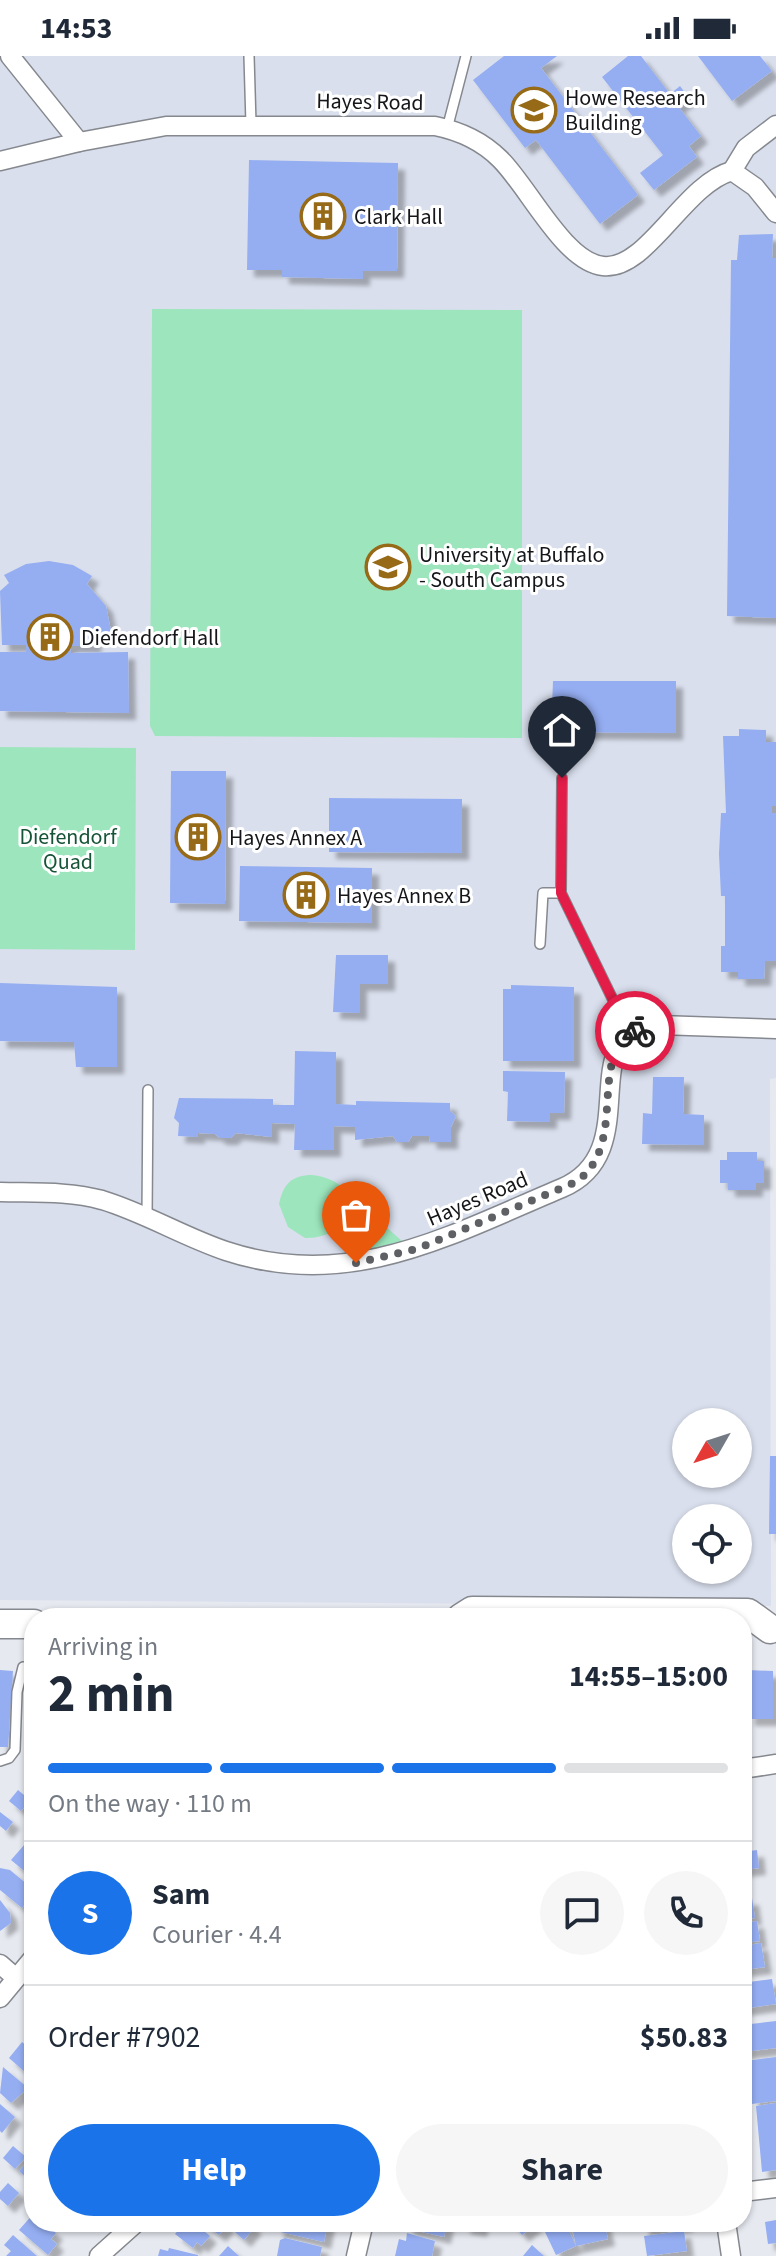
<!DOCTYPE html>
<meta charset="utf-8">
<style>
:root{--surface:#fff;--page:#f6f6f7;--text:#1f2937;--muted:#747a83;--line:#e0e1e3;--accent:#1a73e8}
body{margin:0;font-family:"Source Sans 3",sans-serif;background:var(--page);color:var(--text);height:100vh;display:flex;flex-direction:column;font-size:30px;white-space:nowrap}
*{box-sizing:border-box;margin:0}
p{font-size:26px;color:var(--muted)}
.icon{flex:none;width:44px;height:44px;fill:none;stroke:currentColor;stroke-width:2;stroke-linecap:round;stroke-linejoin:round}
.map{position:relative;flex:1;overflow:hidden}
.drawer{position:absolute;left:24px;top:1552px;width:728px;height:624px;display:flex;flex-direction:column;background:var(--surface);border-radius:32px;box-shadow:0 2px 6px #0004}
.drawer>*{flex:none}
.needle{width:52px;rotate:231deg}
.fabs{position:absolute;left:672px;top:1352px;display:grid;gap:16px}
.fabs a{display:grid;place-items:center;width:80px;height:80px;border-radius:50%;background:var(--surface);box-shadow:0 2px 6px #0004;font-size:40px}
.pin{position:absolute;display:grid;place-items:center;width:68px;height:68px;color:#fff;margin:-82px -34px;border-radius:50% 50% 50% 0;rotate:-45deg;box-shadow:0 0 8px #0007}
.pin .icon{rotate:45deg}
.courier{position:absolute;display:grid;place-items:center;width:80px;height:80px;margin:-40px;border:6px solid #e11d48;border-radius:50%;background:#fff;color:#222;box-shadow:0 2px 10px #0007}
.overview em{font-style:normal;font-weight:700}
.overview div{display:flex;flex-direction:column-reverse}
.overview{display:flex;align-items:center;justify-content:space-between;height:136px;padding:0 24px}
h1{font-size:52px;font-weight:700;line-height:60px}
.bar{display:grid;grid-template-columns:repeat(4,1fr);gap:12px 8px;align-content:center;height:96px;padding:0 24px}
.bar i{height:10px;border-radius:6px;background:var(--line)}
.bar .current{background:var(--accent)}
.bar p{grid-column:span 4}
.line{display:flex;align-items:center;gap:20px;padding:0 24px;border-top:2px solid var(--line)}
.line div{flex:1}
.round{display:grid;place-items:center;flex:none;width:84px;height:84px;border-radius:42px;background:var(--page)}
.cta{display:flex;gap:16px;margin-top:auto;padding:16px 24px}
.cta a{flex:1;height:92px;border-radius:48px;background:var(--accent);color:#fff;font-size:32px;font-weight:700;line-height:92px;text-align:center}
.cta a+a{background:var(--page);color:var(--text)}
.status{display:flex;justify-content:space-between;align-items:center;height:56px;padding:0 40px;background:var(--surface);direction:ltr}
.status svg{height:22px;fill:currentColor}
.map>svg:first-child{display:block}
.built{fill:#d9dfed;fill-rule:evenodd}
.green{fill:#9de6bd}
.building{fill:#95aef2;filter:url(#shadow)}
.lines{fill:none;stroke-linecap:round;stroke-linejoin:round}
.service-casing{stroke:#85888e;stroke-width:12}
.minor-casing{stroke:#85888e;stroke-width:21}
.primary-casing{stroke:#85888e;stroke-width:31}
.service{stroke:#fff;stroke-width:9}
.minor{stroke:#fff;stroke-width:18}
.primary{stroke:#fff;stroke-width:28}
.done{stroke:#5e6064;stroke-width:8;stroke-dasharray:0 14.4}
.route{stroke:#e11d48;stroke-width:10}
.labels{text-anchor:middle;stroke-width:6;stroke-linejoin:round;paint-order:stroke}
.poi-label{font-size:22px;fill:#151619;stroke:#fff;text-anchor:start}
.street-label{font-size:22px;fill:#151619;stroke:#fff}
.park-label{font-size:22px;fill:#165438;stroke:#fff}
</style>
<div class="status"><b>14:53</b><svg viewBox="0 0 49 12"><path d="M0 12V9h3v3zM5 12V6h3v6zM10 12V3h3v9zM15 12V0h3v12zM26 1h20v11H26zM47 4h2v5h-2z"/></svg></div>
<div class="map">
<svg width="776" height="2200" viewBox="0 0 776 2200">
<defs>
<filter id="shadow"><feDropShadow dx="7" dy="7" stdDeviation="2" flood-color="#0004"/></filter>
</defs>
<rect width="100%" height="100%" fill="#e6e9f0"/>
<path class="built" d="M0,0H776V1022L770,1023L771,1550L0,1544ZM686,1366H738V1418H686ZM686,1462H738V1514H686Z"/>
<g class="green">
<path d="M152,253L522,254V682L155,680L150,670Z"/>
<path d="M0,691L136,692L135,894L0,893Z"/>
<path d="M312,1119C371,1126 355,1183 305,1182L288,1171L279,1148C283,1128 292,1119 312,1119Z"/>
<path d="M369,1156L402,1185V1189L357,1197L354,1168Z"/>
</g>
<g class="building">
<path d="M504,0H557L541,12L638,139L600,168L536,84L525,92L473,24Z"/>
<path d="M628,0H641L670,38L680,30L689,42L678,50L701,80L689,90L697,101L654,134L640,117L663,99L602,21Z"/>
<path d="M698,0H760L772,15L732,45Z"/>
<path d="M249,104L398,107L397,215H363V223L282,221V214H247Z"/>
<path d="M773,178L772,202H776V562L727,560L731,204H737L739,179Z"/>
<path d="M49,505L73,509L92,520L87,528L106,550L112,580L94,581L95,590H70L71,597L128,596L129,657L0,655V596H26V589H2L0,535L9,527L4,519L26,508Z"/>
<path d="M553,625H676V677L551,676Z"/>
<path d="M739,673L766,674V686H776V750H772V757H776V905H765L764,923H738V916H721V890H725V840H721L719,798L721,757H726L723,680H739Z"/>
<path d="M171,715H226L225,848L170,847Z"/>
<path d="M329,742L462,743V797L329,796Z"/>
<path d="M240,810L372,812V867L239,865Z"/>
<path d="M336,899H388V928H360V957L333,956Z"/>
<path d="M0,927L117,931V1011H76L74,986L0,985Z"/>
<path d="M511,929L574,931V1005H503V933H511Z"/>
<path d="M295,995L336,996V1048L356,1049V1045L450,1047V1055L456,1060L451,1071V1086H430L429,1080H412L408,1086H397L393,1080L355,1084V1071L334,1070V1094H294L295,1068L272,1067V1081L236,1077L231,1082H220L215,1078L198,1077V1081L178,1080L179,1067L174,1062L179,1042L273,1043V1049H294Z"/>
<path d="M503,1015L565,1016L564,1057H550V1066L507,1065L508,1036L503,1035Z"/>
<path d="M653,1021H684L683,1058L704,1059V1089L642,1088L643,1057L652,1058Z"/>
<path d="M727,1096H757V1105H764V1127H756V1134H728V1127H720V1104H727Z"/>
<path d="M770,1400H776V1478H769Z"/>
<path d="M0,1614L13,1615L8,1691H0Z"/>
<path d="M748,1614L773,1615V1663H748Z"/>
<path d="M18,1734L30,1744L21,1755L9,1745Z"/>
<path d="M0,1756L13,1766L6,1775L0,1770Z"/>
<path d="M25,1788L34,1795V1823L11,1804Z"/>
<path d="M757,1794L759,1812L742,1814V1796Z"/>
<path d="M0,1812L10,1814L34,1834L22,1852L0,1834Z"/>
<path d="M752,1842L755,1862L742,1863V1843Z"/>
<path d="M0,1844L10,1857L11,1867L0,1875Z"/>
<path d="M757,1865L760,1885L742,1887V1867Z"/>
<path d="M761,1887L765,1911L742,1914V1890Z"/>
<path d="M772,1923L776,1948L742,1953V1927Z"/>
<path d="M776,1965V1992L743,1996L742,1969Z"/>
<path d="M22,1986L34,1996V2024L9,2002Z"/>
<path d="M776,2001V2045L752,2048L745,2005Z"/>
<path d="M3,2011L28,2032L11,2047L0,2037Z"/>
<path d="M776,2047V2114L762,2116L756,2050Z"/>
<path d="M0,2048L15,2061L2,2077L0,2075Z"/>
<path d="M13,2090L26,2101L15,2113L3,2102Z"/>
<path d="M29,2104L34,2109L31,2126L19,2115Z"/>
<path d="M8,2127L19,2137L8,2150L0,2143V2136Z"/>
<path d="M34,2157V2166H43L56,2177L51,2183L57,2188L48,2199L19,2174Z"/>
<path d="M776,2164V2187L768,2188L765,2166Z"/>
<path d="M185,2166H193L210,2180L201,2190L197,2186L193,2192L175,2178Z"/>
<path d="M202,2166H224L228,2169L219,2179Z"/>
<path d="M234,2166H249L255,2171L244,2184L229,2171Z"/>
<path d="M278,2166H328L324,2186L276,2175Z"/>
<path d="M403,2166H447L444,2181L409,2173Z"/>
<path d="M464,2166H482L480,2174L463,2171Z"/>
<path d="M511,2166H535L536,2168L522,2179Z"/>
<path d="M565,2166L576,2190L556,2199L544,2174Z"/>
<path d="M571,2166H604L608,2183L576,2190Z"/>
<path d="M642,2166H686V2169L643,2175Z"/>
<path d="M684,2175L687,2195L647,2200L644,2180Z"/>
<path d="M407,2177L435,2185L432,2200H395L399,2183L406,2185Z"/>
<path d="M13,2179L37,2200H6L11,2195L4,2189Z"/>
<path d="M285,2182L322,2191L320,2200H277L280,2184Z"/>
<path d="M532,2189L544,2200H523Z"/>
<path d="M228,2190L239,2200H219Z"/>
<path d="M169,2192L198,2199V2200H158L160,2193L168,2195Z"/>
</g>
<g class="lines">
<g class="service-casing">
<g id="service">
<path d="M249,0L251,68"/>
<path d="M447,73L466,0"/>
<path d="M562,722L561,837L614,946L635,975"/>
<path d="M540,888L543,837H561"/>
<path d="M147,1161L148,1034"/>
<path d="M0,1705L9,1702L15,1694L17,1636L23,1611"/>
</g>
</g>
<g class="minor-casing">
<g id="minor">
<path d="M10,0L79,86"/>
<path d="M0,105L79,86L166,70H435C460,75 482,85 500,103C528,130 564,206 603,210C647,215 684,128 732,115L755,131L776,157"/>
<path d="M732,115L746,92L776,69"/>
<path d="M0,1136C34,1137 69,1135 102,1144C145,1157 184,1181 226,1195C350,1236 450,1179 562,1132C649,1095 569,974 660,969L776,973"/>
<path d="M742,1713L776,1708"/>
<path d="M0,1908L16,1922"/>
<path d="M0,1942L34,1901"/>
<path d="M742,2136L776,2132"/>
<path d="M726,2166L731,2200"/>
<path d="M99,2200L137,2166"/>
<path d="M356,2200L364,2166"/>
</g>
</g>
<g class="primary-casing">
<g id="primary">
<path d="M461,1562L472,1555L748,1557L770,1573"/>
<path d="M0,1568H34"/>
</g>
</g>
<use href="#service" class="service"/>
<use href="#minor" class="minor"/>
<use href="#primary" class="primary"/>
</g>
<g class="lines">
<path class="done" d="M356,1207L417,1193L576,1126C630,1088 586,1001 635,975"/>
<path class="route" d="M562,722L561,837L614,946L635,975"/>
</g>
<defs>
<g id="university-ring" transform="scale(2.3)"><circle r="9.5" fill="#fff" stroke="#966a17" stroke-width="1.5"/><path d="M0-5L7-2L0 1L-7-2ZM-4 1L0 2.5L4 1V4Q0 6-4 4Z" fill="#966a17"/></g>
<g id="building-ring" transform="scale(2.3)"><circle r="9.5" fill="#fff" stroke="#966a17" stroke-width="1.5"/><path d="M-4-6H4V6H1V3H-1V6H-4ZM-2.5-4.3h1.7v1.8h-1.7ZM.8-4.3h1.7v1.8H.8ZM-2.5-1h1.7V.8h-1.7ZM.8-1h1.7V.8H.8Z" fill="#966a17"/></g>
</defs>
<g fill-rule="evenodd">
<use href="#university-ring" x="534" y="54"/>
<use href="#building-ring" x="323" y="160"/>
<use href="#university-ring" x="388" y="511"/>
<use href="#building-ring" x="50" y="581"/>
<use href="#building-ring" x="198" y="781"/>
<use href="#building-ring" x="306" y="839"/>
</g>
<g class="labels">
<g class="poi-label">
<text x="565" y="49">Howe Research<tspan x="565" dy="25">Building</tspan></text>
<text x="354" y="168">Clark Hall</text>
<text x="419" y="506">University at Buffalo<tspan x="419" dy="25">- South Campus</tspan></text>
<text x="81" y="589">Diefendorf Hall</text>
<text x="229" y="789">Hayes Annex A</text>
<text x="337" y="847">Hayes Annex B</text>
</g>
<g class="street-label">
<text transform="translate(370 45) rotate(1)" y="8">Hayes Road</text>
<text transform="translate(477 1142) rotate(-23)" y="8">Hayes Road</text>
</g>
<g class="park-label">
<text x="68" y="788">Diefendorf<tspan x="68" dy="25">Quad</tspan></text>
</g>
</g>
</svg>
<div class="fabs">
<a><svg class="needle" viewBox="-14 -14 28 28"><path d="M0-13l5 13h-10z" fill="#e53935"/><path d="M0 13l5-13h-10z" fill="#747a83"/></svg></a>
<a><svg class="icon" aria-label="locate" viewBox="0 0 24 24"><circle cx="12" cy="12" r="6"/><path d="M12 2v4M12 18v4M2 12h4M18 12h4"/></svg></a>
</div>
<div class="pin" style="left:356px;top:1207px;background:#ea580c"><svg class="icon" aria-label="bag" viewBox="0 0 24 24"><path d="M5 8h14l-1 12H6zM9 8a3 3 0 0 1 6 0"/></svg></div>
<div class="pin" style="left:562px;top:722px;background:#1f2937"><svg class="icon" aria-label="home" viewBox="0 0 24 24"><path d="M3 11l9-7 9 7M6 9v11h12V9"/></svg></div>
<div class="courier" style="left:635px;top:975px"><svg class="icon" aria-label="bike" viewBox="0 0 24 24"><circle cx="6" cy="16" r="4"/><circle cx="18" cy="16" r="4"/><path d="M6 16l4-8h5l3 8M10 8l3 8H6M13 5h3"/></svg></div>
<section class="drawer">
<div class="overview"><div><h1>2 min</h1><p>Arriving in</p></div><em>14:55–15:00</em></div>
<div class="bar"><i class="current"></i><i class="current"></i><i class="current"></i><i></i><p>On the way · 110 m</p></div>
<div class="line" style="height:144px"><b class="round" style="background:var(--accent);color:#fff">S</b><div><b>Sam</b><p>Courier · 4.4</p></div><a class="round"><svg class="icon" aria-label="chat" viewBox="0 0 24 24"><path d="M4 5h16v11H9l-5 4z"/></svg></a><a class="round"><svg class="icon" aria-label="phone" viewBox="0 0 24 24"><path d="M5 4h4l2 5-3 2q2 4 5 5l2-3 5 2v4C11 20 4 13 5 4z"/></svg></a></div>
<div class="line" style="height:104px"><div>Order #7902</div><b>$50.83</b></div>
<div class="cta"><a>Help</a><a>Share</a></div>
</section>
</div>
